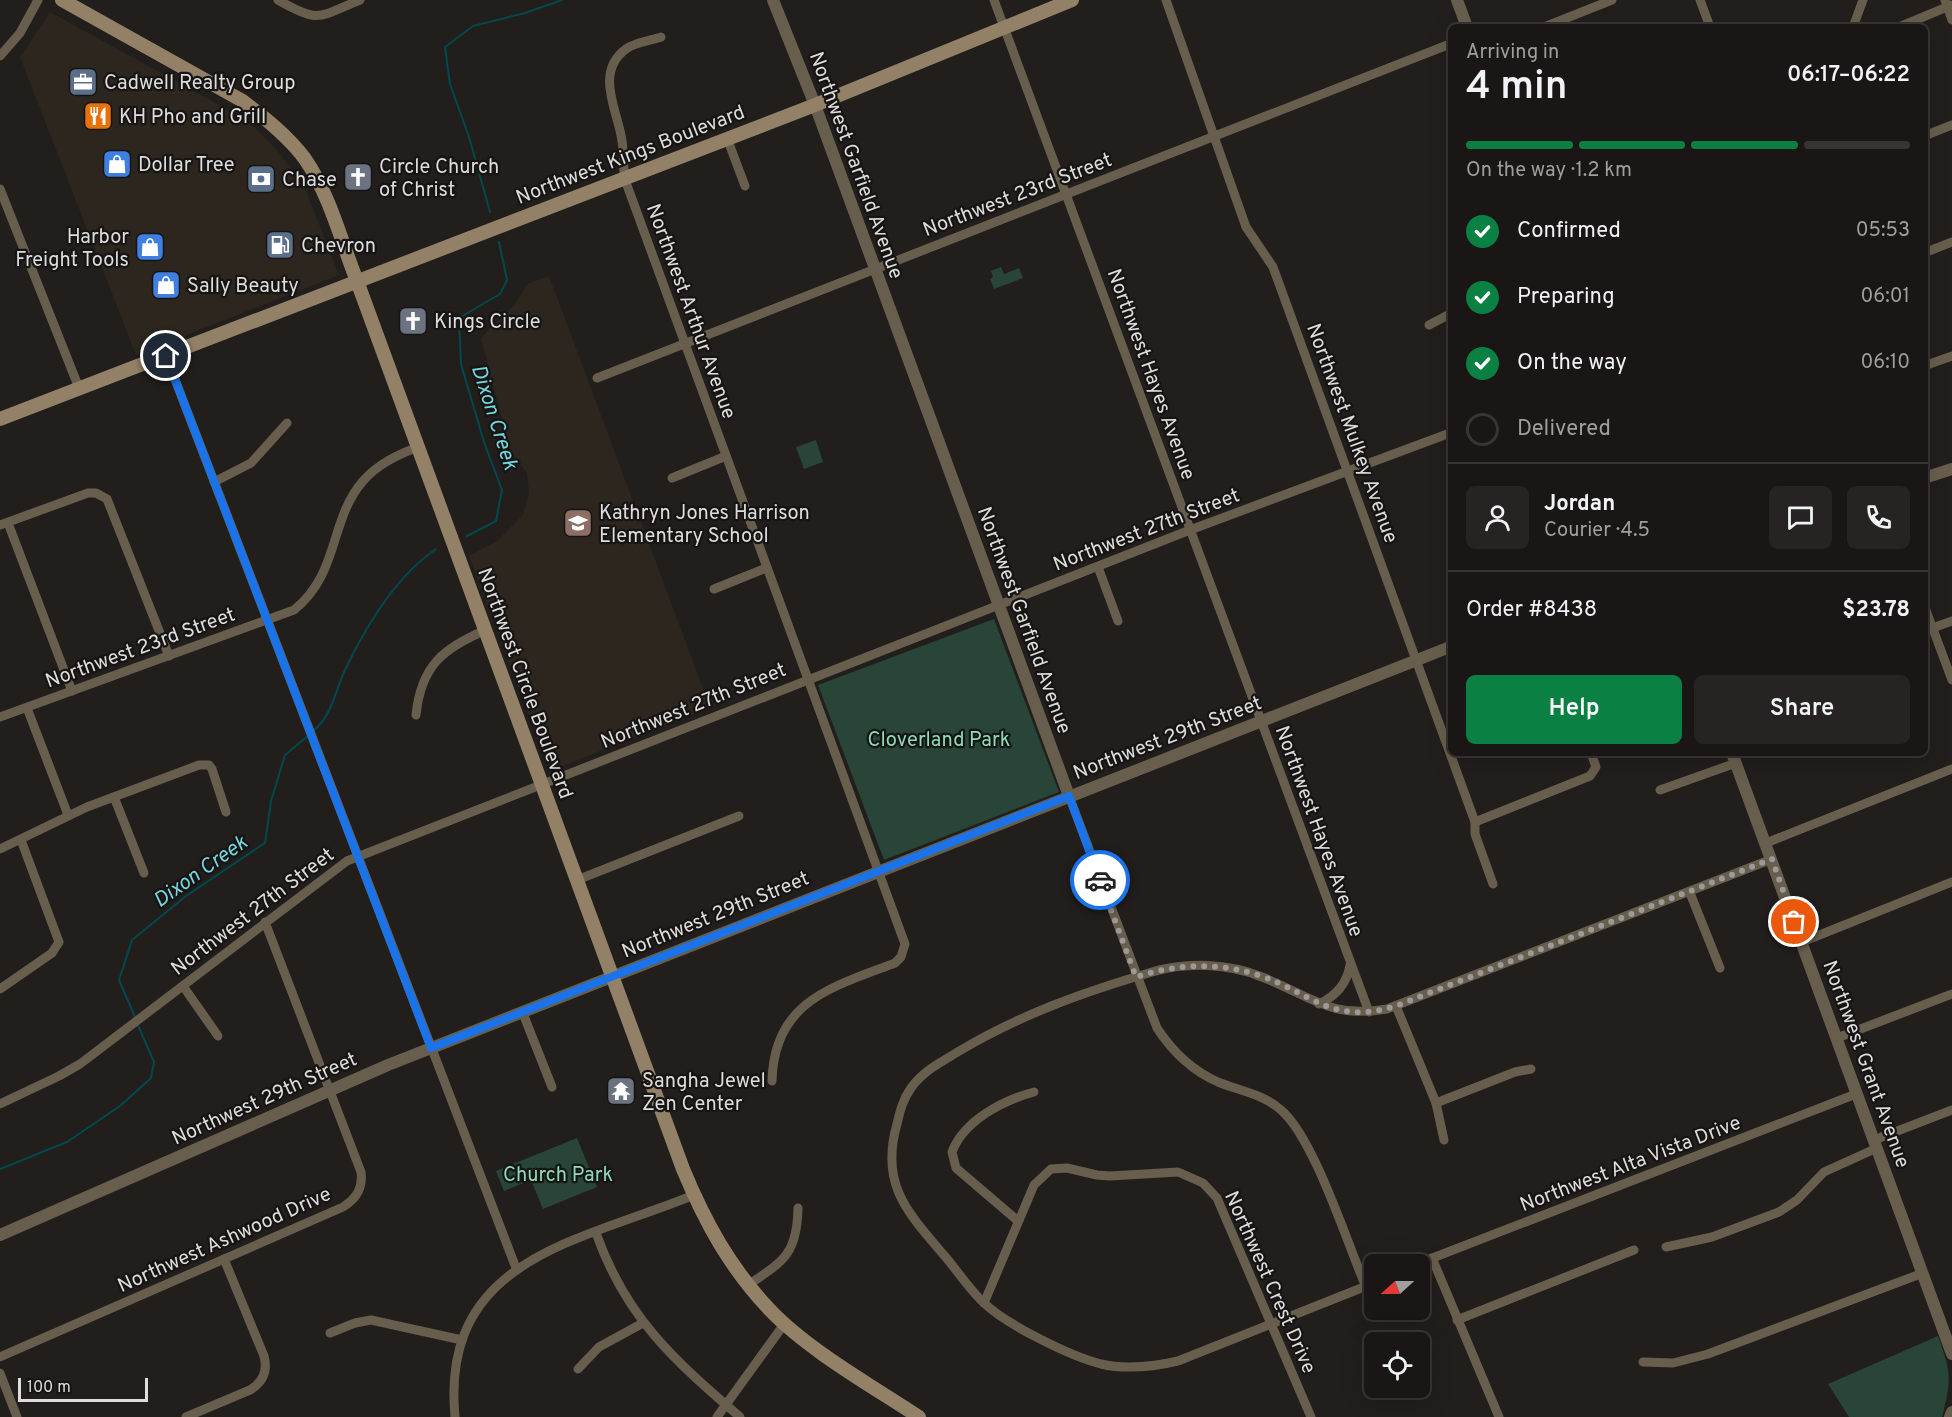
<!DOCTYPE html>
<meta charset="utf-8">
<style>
:root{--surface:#191615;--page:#262322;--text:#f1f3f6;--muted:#9f9fa0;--line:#373534;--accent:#0b8043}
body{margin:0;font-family:Overpass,sans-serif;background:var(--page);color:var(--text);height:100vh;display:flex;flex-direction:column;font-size:22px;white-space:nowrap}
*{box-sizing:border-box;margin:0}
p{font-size:20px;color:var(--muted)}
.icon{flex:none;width:33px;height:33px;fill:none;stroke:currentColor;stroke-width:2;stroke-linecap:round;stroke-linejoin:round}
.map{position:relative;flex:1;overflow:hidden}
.panel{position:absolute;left:1448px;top:24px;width:480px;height:732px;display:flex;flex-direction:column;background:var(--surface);border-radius:9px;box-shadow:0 6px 24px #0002,0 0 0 2px var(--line)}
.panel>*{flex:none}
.needle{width:39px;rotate:249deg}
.tools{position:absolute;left:1364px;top:1254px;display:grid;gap:12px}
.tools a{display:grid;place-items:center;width:66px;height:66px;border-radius:9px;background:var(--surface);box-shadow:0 6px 24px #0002,0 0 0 2px var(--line);font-size:30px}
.scale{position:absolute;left:18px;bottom:15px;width:130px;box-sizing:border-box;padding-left:6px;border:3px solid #dedddb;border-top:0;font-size:16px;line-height:21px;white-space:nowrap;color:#dedddb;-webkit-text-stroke:4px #171513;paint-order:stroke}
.pin{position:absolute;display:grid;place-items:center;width:51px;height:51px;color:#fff;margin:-26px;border:3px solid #fff;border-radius:50%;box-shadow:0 2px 6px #0007}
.courier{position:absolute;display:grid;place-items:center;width:60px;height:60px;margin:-30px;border:4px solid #1a73e8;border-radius:50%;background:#fff;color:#222;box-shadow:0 2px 8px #0007}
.headline em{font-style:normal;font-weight:600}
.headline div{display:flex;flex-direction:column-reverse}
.headline{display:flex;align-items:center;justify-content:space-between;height:102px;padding:0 18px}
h1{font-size:39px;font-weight:600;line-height:45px}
.bar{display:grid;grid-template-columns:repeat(4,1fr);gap:9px 6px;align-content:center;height:72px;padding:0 18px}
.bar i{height:8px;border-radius:4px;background:var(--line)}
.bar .on{background:var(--accent)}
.bar p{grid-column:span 4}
.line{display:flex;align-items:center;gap:15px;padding:0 18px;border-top:2px solid var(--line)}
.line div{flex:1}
.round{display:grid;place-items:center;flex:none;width:63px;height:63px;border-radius:9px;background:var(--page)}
ol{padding:0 18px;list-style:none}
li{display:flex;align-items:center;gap:18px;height:66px}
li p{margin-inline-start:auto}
li .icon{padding:6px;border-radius:50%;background:var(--accent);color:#fff;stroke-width:4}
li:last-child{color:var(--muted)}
li i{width:33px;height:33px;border:3px solid var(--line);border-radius:50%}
.cta{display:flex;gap:12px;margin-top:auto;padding:12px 18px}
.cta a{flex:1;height:69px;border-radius:9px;background:var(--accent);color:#fff;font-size:24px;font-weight:600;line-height:69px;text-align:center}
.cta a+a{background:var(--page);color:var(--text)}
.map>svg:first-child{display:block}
.built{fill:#2d261f}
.green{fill:#284538}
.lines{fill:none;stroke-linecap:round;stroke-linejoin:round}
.stream{stroke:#00494f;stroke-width:2}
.minor{stroke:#685e4d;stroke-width:9}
.tertiary{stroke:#685e4d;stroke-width:12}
.secondary{stroke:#928166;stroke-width:14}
.done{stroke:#9c9a98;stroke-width:6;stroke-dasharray:0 10.8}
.route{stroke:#1a73e8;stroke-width:8}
.labels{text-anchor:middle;stroke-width:4.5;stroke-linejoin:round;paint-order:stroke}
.poi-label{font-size:20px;fill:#dedddb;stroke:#171513;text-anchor:start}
.street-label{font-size:20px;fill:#dedddb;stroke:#171513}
.park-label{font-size:20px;fill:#8cdcb8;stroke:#171513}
.water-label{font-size:21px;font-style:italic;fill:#74d7e0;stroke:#171513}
</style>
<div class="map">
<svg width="1952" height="1417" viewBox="0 0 1952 1417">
<rect width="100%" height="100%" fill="#211e1c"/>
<g class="built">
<path d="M50,12L214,102L255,128L276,149L305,188L339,275L136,355L20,57Z"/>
<path d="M549,276L710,707L550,771L469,556L497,541L523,515L529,493L527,473L510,450L481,338L514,305L529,283Z"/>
</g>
<g class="green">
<path d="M1001,267L1004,274L1019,268L1023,278L994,289L990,279L993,277L991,271Z"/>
<path d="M816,440L823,462L804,469L796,447Z"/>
<path d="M994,619L1059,792L884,860L818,685Z"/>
<path d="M577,1138L597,1187L543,1209L531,1180L504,1191L496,1171Z"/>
<path d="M1938,1336C1951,1373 1952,1378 1942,1417H1849L1828,1384Z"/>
</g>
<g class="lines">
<g class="stream">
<path d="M490,212L469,137L450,84L445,47L473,26L525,13L562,0"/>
<path d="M467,536L496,521L502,490L484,442L461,364L459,318L500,294L507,280L499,242"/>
<path d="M313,731C332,716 335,691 345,670C366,626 396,576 436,549"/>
<path d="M135,1017L119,980L132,940L186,896L265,843L271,801L285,755L309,735"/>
<path d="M0,1169L67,1142L120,1106L151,1078L154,1062L137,1023"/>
</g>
<g class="minor">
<path d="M278,0C320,24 318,17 360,0"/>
<path d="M994,0L1369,1012"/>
<path d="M1166,0L1246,227L1273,267L1475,822V834L1493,884"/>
<path d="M1700,0L1710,27"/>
<path d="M1945,0L1952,20"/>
<path d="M1544,27L1612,0"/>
<path d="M1853,27L1863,0"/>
<path d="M1899,27L1952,5"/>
<path d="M661,37C650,41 636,42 626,49C596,71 615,106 621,135C624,149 624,163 624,177L905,944L901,957L895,963C832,987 774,1001 772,1081"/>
<path d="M0,56L20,33L38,0"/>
<path d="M1924,136L1952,125"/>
<path d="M727,138L745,186"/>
<path d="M0,189L79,388"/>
<path d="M1924,253L1952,242"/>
<path d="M1429,325L1450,314"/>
<path d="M166,356L516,1268"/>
<path d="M1924,366L1952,356"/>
<path d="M597,378L1450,44"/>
<path d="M672,478L726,456"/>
<path d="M214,482L251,463L287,423"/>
<path d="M8,523L72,691"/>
<path d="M0,525L88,493H96L107,499L169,656"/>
<path d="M1098,567L1118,621"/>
<path d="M714,589L766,568"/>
<path d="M1924,605L1952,680"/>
<path d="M1924,631L1952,621"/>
<path d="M27,708L68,815"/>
<path d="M416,715C421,666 443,648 486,630"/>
<path d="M0,717L294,610C340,573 329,520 363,481C378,464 397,455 418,447"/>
<path d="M1660,790L1736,763"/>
<path d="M1069,796L1157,1028C1172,1051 1193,1071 1218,1082C1240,1091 1263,1094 1281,1110C1314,1138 1347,1243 1366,1287"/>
<path d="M114,797L144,873"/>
<path d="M1475,822L1590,776L1596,767L1591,753"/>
<path d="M1766,843L1952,769"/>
<path d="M0,849L87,807L199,765H209L212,769L226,812"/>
<path d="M577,880L739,816"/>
<path d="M1690,893L1720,968"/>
<path d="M1802,942L1952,882"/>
<path d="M183,986L218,1036"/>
<path d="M0,989L52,953L59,942L21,840"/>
<path d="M1319,1004C1336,996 1347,984 1350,965"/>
<path d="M1396,1006L1436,1103L1444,1140"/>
<path d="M522,1011L552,1087"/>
<path d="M1837,1038L1952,994"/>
<path d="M1436,1103L1515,1072L1531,1069"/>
<path d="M0,1104L59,1076L80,1064L347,861L1190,530L1450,433"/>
<path d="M1874,1140L1952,1110"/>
<path d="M1018,1221L956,1168L952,1152C964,1120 1004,1100 1034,1092"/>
<path d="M596,1233C626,1318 674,1360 740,1417"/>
<path d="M1666,1247L1712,1237L1779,1212L1797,1200L1824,1172L1877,1148"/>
<path d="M1432,1258L1499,1417"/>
<path d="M1417,1264L1856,1094"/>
<path d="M1374,1283L1178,1361C1152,1367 1127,1370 1101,1364C1070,1356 1007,1325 984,1303C969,1289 957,1270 943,1254C906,1211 880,1183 897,1124C900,1111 903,1099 911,1088C924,1070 943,1061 961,1050C1022,1014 1084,992 1152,972C1187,962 1228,963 1262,977C1311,996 1330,1019 1387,1009L1772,859"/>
<path d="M748,1285C784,1261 797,1254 798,1208"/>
<path d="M984,1303L1034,1185L1051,1169L1067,1168L1097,1175L1110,1176L1178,1172L1203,1183L1217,1198L1311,1417"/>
<path d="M1457,1320L1634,1250"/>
<path d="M330,1333L355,1323L371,1320L462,1340"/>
<path d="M0,1357L343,1207C357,1198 363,1188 361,1172L265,922"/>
<path d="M1643,1362L1673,1363L1708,1354L1923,1273"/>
<path d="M578,1369L599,1347L643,1323"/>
<path d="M0,1373L17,1417"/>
<path d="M186,1417L250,1390C263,1382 268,1371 264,1356L224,1259"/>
<path d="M455,1417C440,1258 579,1242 694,1195"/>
<path d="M717,1417L785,1323"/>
</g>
<g class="tertiary">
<path d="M773,0L815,105L1069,796"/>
<path d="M1457,0L1467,27"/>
<path d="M1924,478L1952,469"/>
<path d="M1732,753L1952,1354"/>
<path d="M0,1235L388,1065L1450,647"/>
<path d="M1950,1417L1952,1412"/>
</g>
<g class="secondary">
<path d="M62,0L241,100C264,117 288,136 305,159C330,195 341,241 357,281L683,1169C705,1222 730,1268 770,1310C808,1350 872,1386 919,1417"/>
<path d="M0,419L815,105L1072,0"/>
</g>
</g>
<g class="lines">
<path class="done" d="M1100,880L1136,977C1176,964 1217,962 1258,975C1312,993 1332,1026 1396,1006L1772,859L1794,922"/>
<path class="route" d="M166,356L431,1048L1069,796L1100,880"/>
</g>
<defs>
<g id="office-square" transform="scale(1.5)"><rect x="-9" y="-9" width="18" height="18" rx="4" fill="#5c6f8a" stroke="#171513"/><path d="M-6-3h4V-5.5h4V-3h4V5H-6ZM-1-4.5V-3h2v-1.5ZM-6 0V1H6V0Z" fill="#fff"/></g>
<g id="restaurant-square" transform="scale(1.5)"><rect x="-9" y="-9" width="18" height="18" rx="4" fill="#e8710a" stroke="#171513"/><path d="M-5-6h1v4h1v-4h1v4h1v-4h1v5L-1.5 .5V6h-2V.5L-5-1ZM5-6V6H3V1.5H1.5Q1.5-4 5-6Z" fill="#fff"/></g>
<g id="shop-square" transform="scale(1.5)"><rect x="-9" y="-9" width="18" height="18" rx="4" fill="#3f7fe0" stroke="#171513"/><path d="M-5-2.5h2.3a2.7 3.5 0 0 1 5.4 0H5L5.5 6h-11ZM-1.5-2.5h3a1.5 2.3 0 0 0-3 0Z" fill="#fff"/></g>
<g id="church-square" transform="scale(1.5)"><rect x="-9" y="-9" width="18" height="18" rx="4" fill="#6b7280" stroke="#171513"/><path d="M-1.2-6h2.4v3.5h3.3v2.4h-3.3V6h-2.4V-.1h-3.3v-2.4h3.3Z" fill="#fff"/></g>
<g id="bank-square" transform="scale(1.5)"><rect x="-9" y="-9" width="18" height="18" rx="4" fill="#5c6f8a" stroke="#171513"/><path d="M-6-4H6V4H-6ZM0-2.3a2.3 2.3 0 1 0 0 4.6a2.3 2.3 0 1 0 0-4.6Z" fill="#fff"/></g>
<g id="fuel-square" transform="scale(1.5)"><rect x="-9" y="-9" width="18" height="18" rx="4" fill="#5c6f8a" stroke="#171513"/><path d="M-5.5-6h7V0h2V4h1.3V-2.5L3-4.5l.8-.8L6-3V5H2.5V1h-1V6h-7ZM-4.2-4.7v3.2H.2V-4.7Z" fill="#fff"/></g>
<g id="school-square" transform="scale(1.5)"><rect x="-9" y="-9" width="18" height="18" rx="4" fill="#8d6e63" stroke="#171513"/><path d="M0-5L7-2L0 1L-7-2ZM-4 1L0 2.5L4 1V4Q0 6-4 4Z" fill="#fff"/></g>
<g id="temple-square" transform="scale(1.5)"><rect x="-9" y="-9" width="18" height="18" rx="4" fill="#6b7280" stroke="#171513"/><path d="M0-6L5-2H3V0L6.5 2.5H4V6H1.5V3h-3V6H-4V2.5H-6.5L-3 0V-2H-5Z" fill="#fff"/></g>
</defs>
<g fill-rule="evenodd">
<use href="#office-square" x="83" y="82"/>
<use href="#restaurant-square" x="98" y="116"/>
<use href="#shop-square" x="117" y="164"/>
<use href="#church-square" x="358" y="177"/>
<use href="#bank-square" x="261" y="179"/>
<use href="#fuel-square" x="280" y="245"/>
<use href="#shop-square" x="150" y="247"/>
<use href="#shop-square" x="166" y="285"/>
<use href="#church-square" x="413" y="321"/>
<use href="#school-square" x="578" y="523"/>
<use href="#temple-square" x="621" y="1091"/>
</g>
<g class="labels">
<g class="poi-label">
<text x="104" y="89">Cadwell Realty Group</text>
<text x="119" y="123">KH Pho and Grill</text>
<text x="138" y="171">Dollar Tree</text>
<text x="379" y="173">Circle Church<tspan x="379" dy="23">of Christ</tspan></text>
<text x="282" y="186">Chase</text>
<text x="129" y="243" text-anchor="end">Harbor<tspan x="129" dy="23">Freight Tools</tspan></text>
<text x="301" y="252">Chevron</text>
<text x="187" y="292">Sally Beauty</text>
<text x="434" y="328">Kings Circle</text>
<text x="599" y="519">Kathryn Jones Harrison<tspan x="599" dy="23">Elementary School</tspan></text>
<text x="642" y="1087">Sangha Jewel<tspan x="642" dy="23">Zen Center</tspan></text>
</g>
<g class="street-label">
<text transform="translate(630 154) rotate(-21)" y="7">Northwest Kings Boulevard</text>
<text transform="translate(857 165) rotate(70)" y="7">Northwest Garfield Avenue</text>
<text transform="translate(1017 194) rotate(-21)" y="7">Northwest 23rd Street</text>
<text transform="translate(692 311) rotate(70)" y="7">Northwest Arthur Avenue</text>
<text transform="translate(1152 374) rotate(70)" y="7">Northwest Hayes Avenue</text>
<text transform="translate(1353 433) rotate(70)" y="7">Northwest Mulkey Avenue</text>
<text transform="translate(1146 529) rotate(-21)" y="7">Northwest 27th Street</text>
<text transform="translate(1025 620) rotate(70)" y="7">Northwest Garfield Avenue</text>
<text transform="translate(140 647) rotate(-20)" y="7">Northwest 23rd Street</text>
<text transform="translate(526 683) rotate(70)" y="7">Northwest Circle Boulevard</text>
<text transform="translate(693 705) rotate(-22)" y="7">Northwest 27th Street</text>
<text transform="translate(1167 737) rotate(-21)" y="7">Northwest 29th Street</text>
<text transform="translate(1320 831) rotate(70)" y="7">Northwest Hayes Avenue</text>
<text transform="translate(252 911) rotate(-37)" y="7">Northwest 27th Street</text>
<text transform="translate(715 914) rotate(-22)" y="7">Northwest 29th Street</text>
<text transform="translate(1867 1064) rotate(70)" y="7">Northwest Grant Avenue</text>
<text transform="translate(264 1098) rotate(-24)" y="7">Northwest 29th Street</text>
<text transform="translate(1630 1163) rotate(-21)" y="7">Northwest Alta Vista Drive</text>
<text transform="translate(224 1239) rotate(-24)" y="7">Northwest Ashwood Drive</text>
<text transform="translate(1271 1282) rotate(66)" y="7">Northwest Crest Drive</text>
</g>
<g class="park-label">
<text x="939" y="746">Cloverland Park</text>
<text x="558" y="1181">Church Park</text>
</g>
<g class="water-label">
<text transform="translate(495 417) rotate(72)" y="7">Dixon Creek</text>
<text transform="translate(200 871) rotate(-35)" y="7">Dixon Creek</text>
</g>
</g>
</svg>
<div class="tools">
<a><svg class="needle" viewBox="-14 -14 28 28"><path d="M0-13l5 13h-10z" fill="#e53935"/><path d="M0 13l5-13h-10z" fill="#9f9fa0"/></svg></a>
<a><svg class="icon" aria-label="locate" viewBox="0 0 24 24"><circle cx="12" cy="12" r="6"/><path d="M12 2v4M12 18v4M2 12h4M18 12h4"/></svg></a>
</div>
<div class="scale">100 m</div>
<div class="pin" style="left:1794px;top:922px;background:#ea580c"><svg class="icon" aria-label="bag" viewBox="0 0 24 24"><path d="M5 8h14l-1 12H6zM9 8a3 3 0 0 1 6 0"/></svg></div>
<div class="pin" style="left:166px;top:356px;background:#1f2937"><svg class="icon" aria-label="home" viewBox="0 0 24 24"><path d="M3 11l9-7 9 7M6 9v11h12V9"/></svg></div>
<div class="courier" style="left:1100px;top:880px"><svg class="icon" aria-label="car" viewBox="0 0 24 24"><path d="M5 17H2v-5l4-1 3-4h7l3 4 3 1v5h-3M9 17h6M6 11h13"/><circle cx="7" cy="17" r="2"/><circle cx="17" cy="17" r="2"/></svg></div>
<section class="panel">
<div class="headline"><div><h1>4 min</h1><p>Arriving in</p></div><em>06:17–06:22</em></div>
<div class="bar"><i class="on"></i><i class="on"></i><i class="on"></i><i></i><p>On the way · 1.2 km</p></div>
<ol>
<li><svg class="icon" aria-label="check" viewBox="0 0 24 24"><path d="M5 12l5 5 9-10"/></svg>Confirmed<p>05:53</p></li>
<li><svg class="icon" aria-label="check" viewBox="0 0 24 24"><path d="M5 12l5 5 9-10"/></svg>Preparing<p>06:01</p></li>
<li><svg class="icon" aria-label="check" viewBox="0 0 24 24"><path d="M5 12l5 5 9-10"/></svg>On the way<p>06:10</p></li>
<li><i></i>Delivered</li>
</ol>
<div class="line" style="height:108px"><a class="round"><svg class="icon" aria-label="person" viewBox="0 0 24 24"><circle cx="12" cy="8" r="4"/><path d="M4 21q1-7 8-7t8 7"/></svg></a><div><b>Jordan</b><p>Courier · 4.5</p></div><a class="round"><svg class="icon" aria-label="chat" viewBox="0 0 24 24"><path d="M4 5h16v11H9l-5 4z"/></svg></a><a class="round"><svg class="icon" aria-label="phone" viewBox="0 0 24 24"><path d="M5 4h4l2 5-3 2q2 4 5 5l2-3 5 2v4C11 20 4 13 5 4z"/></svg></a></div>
<div class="line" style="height:78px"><div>Order #8438</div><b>$23.78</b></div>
<div class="cta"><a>Help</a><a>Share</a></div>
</section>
</div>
